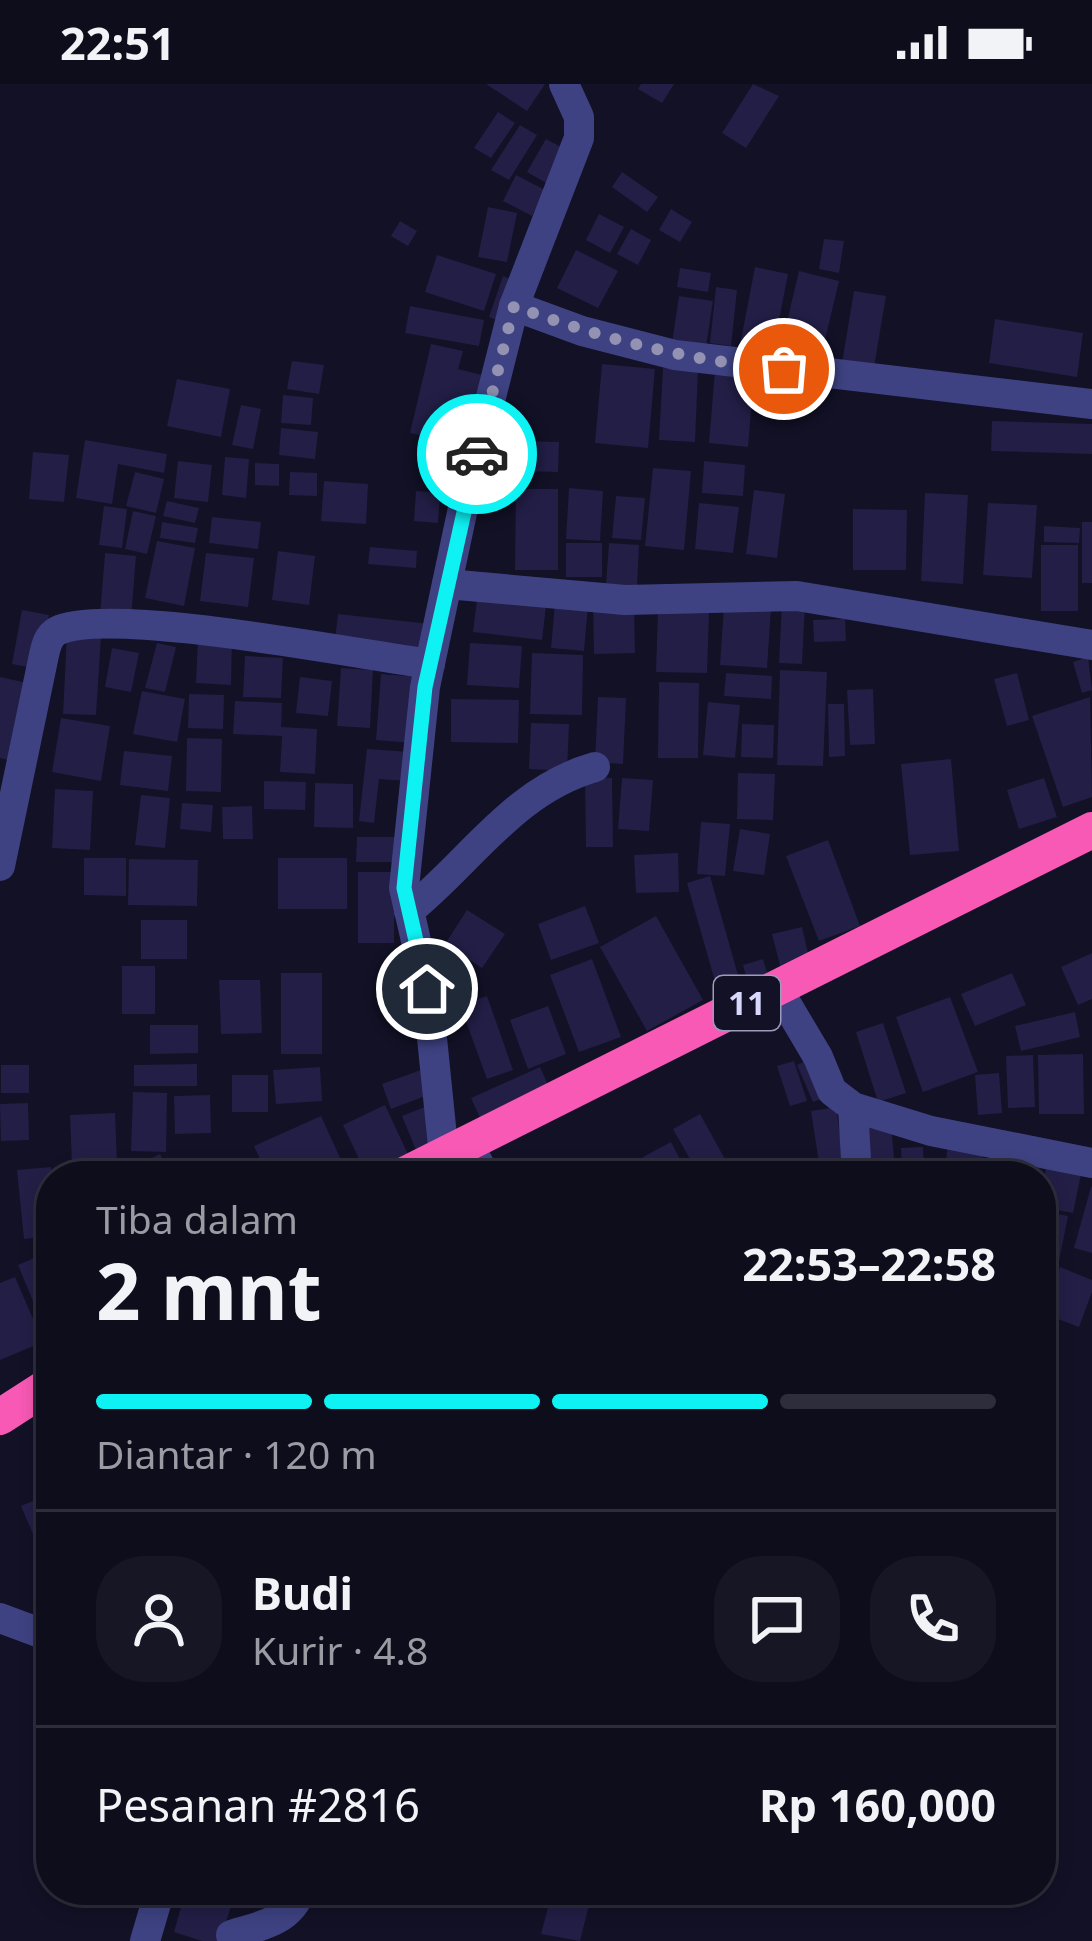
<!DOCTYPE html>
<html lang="id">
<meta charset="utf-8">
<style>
:root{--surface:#0e0d1c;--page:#171625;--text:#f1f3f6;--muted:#9b9ca3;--line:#2e2d3b;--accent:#0ef2f3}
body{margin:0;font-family:"Noto Sans",sans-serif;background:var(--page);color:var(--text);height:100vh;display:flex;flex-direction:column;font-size:45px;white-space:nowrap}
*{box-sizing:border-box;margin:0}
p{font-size:39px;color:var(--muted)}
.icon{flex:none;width:66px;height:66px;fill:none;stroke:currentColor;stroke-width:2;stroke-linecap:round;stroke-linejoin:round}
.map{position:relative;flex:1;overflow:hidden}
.side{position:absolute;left:36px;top:1077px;width:1020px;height:744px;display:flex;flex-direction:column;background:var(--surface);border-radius:48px;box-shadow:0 6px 18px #0003,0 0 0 3px var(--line)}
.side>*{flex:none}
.pin{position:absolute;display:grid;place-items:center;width:102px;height:102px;color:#fff;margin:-51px;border:6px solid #fff;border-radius:50%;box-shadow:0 3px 12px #0007}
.courier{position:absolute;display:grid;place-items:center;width:120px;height:120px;margin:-60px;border:9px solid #0ef2f3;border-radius:50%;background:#fff;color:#222;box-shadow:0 3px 15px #0007}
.overview em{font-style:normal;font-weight:700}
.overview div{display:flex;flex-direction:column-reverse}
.overview{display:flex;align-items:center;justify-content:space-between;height:204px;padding:0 60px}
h1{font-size:78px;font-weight:700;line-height:90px}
.bar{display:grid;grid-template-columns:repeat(4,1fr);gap:18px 12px;align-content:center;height:144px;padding:0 60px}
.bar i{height:15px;border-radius:9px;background:var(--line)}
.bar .selected{background:var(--accent)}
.bar p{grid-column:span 4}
.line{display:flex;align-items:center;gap:30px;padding:0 60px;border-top:3px solid var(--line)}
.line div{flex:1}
.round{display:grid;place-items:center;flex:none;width:126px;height:126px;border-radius:48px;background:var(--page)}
.status{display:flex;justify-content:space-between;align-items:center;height:84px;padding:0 60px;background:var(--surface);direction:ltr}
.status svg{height:33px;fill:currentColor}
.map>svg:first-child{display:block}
.building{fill:#221e46}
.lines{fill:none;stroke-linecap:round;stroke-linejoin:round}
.minor{stroke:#3e4282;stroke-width:30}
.highway{stroke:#f759b4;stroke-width:36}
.done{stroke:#9392b2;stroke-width:12;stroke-dasharray:0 21.6}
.route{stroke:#0ef2f3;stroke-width:15}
.labels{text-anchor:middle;stroke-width:9;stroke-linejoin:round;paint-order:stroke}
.shield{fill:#121126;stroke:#9d9cbc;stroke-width:3}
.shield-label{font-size:33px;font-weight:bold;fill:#d8d8fd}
</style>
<div class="status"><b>22:51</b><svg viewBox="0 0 49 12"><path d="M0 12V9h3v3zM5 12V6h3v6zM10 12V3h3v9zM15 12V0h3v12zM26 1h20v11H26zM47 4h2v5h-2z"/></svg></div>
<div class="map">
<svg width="1092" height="1857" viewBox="0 0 1092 1857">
<rect width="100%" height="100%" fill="#121126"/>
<g class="building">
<path d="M486,0H545L527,27Z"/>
<path d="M641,0H674L662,19L638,5Z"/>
<path d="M753,0L779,12L746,64L722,49Z"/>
<path d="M498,28L515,39L491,74L474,64Z"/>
<path d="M520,41L537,51L509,96L491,86Z"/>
<path d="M546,55L572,69L553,103L527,88Z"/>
<path d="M622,88L658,113L647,128L612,103Z"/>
<path d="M516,91L545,106L532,132L503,117Z"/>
<path d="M488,123L517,129L507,178L478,173Z"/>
<path d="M671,125L692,138L680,158L659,146Z"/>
<path d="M599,130L624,143L610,169L586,156Z"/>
<path d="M400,137L417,147L408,162L391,152Z"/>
<path d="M631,145L651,156L638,181L617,170Z"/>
<path d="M824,155L844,157L839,189L819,185Z"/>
<path d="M576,166L618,187L598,224L557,204Z"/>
<path d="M437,171L496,190L484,227L425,208Z"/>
<path d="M755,183L788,190L773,267L740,261Z"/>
<path d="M680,184L711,189L708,208L677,203Z"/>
<path d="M799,187L839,197L822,268L782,259Z"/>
<path d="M503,192L519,198L505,239L489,233Z"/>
<path d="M716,203L737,206L731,262L710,259Z"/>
<path d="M854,207L886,212L874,283L842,279Z"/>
<path d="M679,212L713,217L706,263L672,259Z"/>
<path d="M410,222L484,236L479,262L405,249Z"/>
<path d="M995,235L1083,249L1077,293L989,279Z"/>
<path d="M431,260L463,267L458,285L490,293L481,325L451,317L442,356L410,349Z"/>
<path d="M292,277L324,281L319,310L287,305Z"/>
<path d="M602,280L655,285L648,364L595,359Z"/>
<path d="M663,284L698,285L695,358L659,356Z"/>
<path d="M715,286L754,290L748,363L709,359Z"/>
<path d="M177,295L230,305L221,353L167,342Z"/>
<path d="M283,311L313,314L311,341L281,339Z"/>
<path d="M241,321L261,325L253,365L232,361Z"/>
<path d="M992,337L1092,340V370L991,367Z"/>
<path d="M281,344L318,348L315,375L279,371Z"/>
<path d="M85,356L167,370L164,389L118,380L112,420L76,414Z"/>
<path d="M518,357L559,358L558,388L517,387Z"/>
<path d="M33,368L69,371L64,418L29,415Z"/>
<path d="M225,373L249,375L246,414L222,411Z"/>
<path d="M178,377L212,381L208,418L174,414Z"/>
<path d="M704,377L745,381L743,412L702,409Z"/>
<path d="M255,379L279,380V402L255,401Z"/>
<path d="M653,384L691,387L684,466L645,462Z"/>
<path d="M135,388L164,395L156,429L126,422Z"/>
<path d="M290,388L317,389V412L289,411Z"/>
<path d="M324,397L368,400L366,440L321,437Z"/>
<path d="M569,404L603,407L600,457L566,455Z"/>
<path d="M516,405H558V486H515Z"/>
<path d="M754,406L785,410L777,474L746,470Z"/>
<path d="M416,407L440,409L438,439L414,437Z"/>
<path d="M925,409L968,411L963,500L921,497Z"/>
<path d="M616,412L645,414L641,456L612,454Z"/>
<path d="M167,417L199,424L195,439L163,432Z"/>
<path d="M699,419L739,423L733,469L695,465Z"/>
<path d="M988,419L1037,421L1032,494L983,491Z"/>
<path d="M104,422L127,425L122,464L99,461Z"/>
<path d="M853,425L907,426L906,486H853Z"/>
<path d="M133,427L156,432L147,470L125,465Z"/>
<path d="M212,433L261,438L258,465L209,459Z"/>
<path d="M162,438L198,444L195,459L160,454Z"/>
<rect x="1082" y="438" width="10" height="61"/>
<path d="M1044,442L1080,444L1079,459L1044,458Z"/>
<path d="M157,457L195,464L184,522L145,514Z"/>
<rect x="566" y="459" width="36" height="34"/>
<path d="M609,459L639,461L637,502L606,500Z"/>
<rect x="1041" y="461" width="37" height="66"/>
<path d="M370,463L417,467L416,484L368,480Z"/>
<path d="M278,467L315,472L309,521L272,516Z"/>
<path d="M105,469L136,472L131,535L100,532Z"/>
<path d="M206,469L254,474L248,523L200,517Z"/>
<path d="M478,507L547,514L542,556L473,548Z"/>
<path d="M555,519L588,522L584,567L551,564Z"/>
<path d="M782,519L805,521L802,580L779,579Z"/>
<path d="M634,520L635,569L594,570L593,521Z"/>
<path d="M724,521L771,524L767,584L720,581Z"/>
<path d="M22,526L49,531L38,585L12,580Z"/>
<path d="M658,527L709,529L707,589L656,588Z"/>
<path d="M338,530L430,540L427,566L335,556Z"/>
<path d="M845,535L846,557L814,558L813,536Z"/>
<path d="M67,550L101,552L96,631L63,630Z"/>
<path d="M198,554L232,555L231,601L196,599Z"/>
<path d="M157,559L176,563L165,608L145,604Z"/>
<path d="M470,559L522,562L519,604L467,601Z"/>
<path d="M112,564L139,569L131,608L105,603Z"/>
<path d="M532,569L583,571L582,631L530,630Z"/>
<path d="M245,572L283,574L281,614L243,613Z"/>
<path d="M1088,573L1092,606L1082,609L1073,578Z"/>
<path d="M341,584L373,586L370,644L337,642Z"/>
<path d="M780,586L827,588L823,682L777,681Z"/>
<path d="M726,589L772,592L771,615L724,612Z"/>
<path d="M1017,589L1029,636L1007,642L994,595Z"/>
<path d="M381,590L418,593L413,659L376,656Z"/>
<path d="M0,593L32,600L16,678L0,674Z"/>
<path d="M300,593L332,597L328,632L296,629Z"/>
<path d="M659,598L699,599L698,674H658Z"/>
<path d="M873,605L875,660L850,661L847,606Z"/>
<path d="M142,607L185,615L177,658L133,650Z"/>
<path d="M189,610L224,611L223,645L188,644Z"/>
<path d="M598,613L626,614L623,680L595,678Z"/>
<path d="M1090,613L1092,713L1063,723L1032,632Z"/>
<path d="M451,615L519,616L518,659L451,658Z"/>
<path d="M235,617L282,619L281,643L317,645L315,690L280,688L282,652L233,650Z"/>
<path d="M708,618L740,621L735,674L703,671Z"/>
<path d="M828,620H844L845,672L829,673Z"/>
<path d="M61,634L110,642L101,697L52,688Z"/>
<path d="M531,639L569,640L567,687L529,685Z"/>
<path d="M742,640L774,641L773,674L741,673Z"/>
<path d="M187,654L222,655L221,708L186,707Z"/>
<path d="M367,665L411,668L408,697L379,695L374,739L359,737Z"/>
<path d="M124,667L172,672L168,707L120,701Z"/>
<path d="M951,675L959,767L910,771L901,680Z"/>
<path d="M738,689L775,690L773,736L737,735Z"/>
<path d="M585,694H612L613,763H586Z"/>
<path d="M622,694L653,696L649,747L618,745Z"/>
<path d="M1044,694L1057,733L1019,745L1007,706Z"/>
<path d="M264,697L306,698L305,726L264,725Z"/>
<path d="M315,699L353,700V744L314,743Z"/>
<path d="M55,705L93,707L90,766L52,764Z"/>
<path d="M141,711L170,714L165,764L135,761Z"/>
<path d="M182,719L213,721L211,748L180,745Z"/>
<path d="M252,722L253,755H223L222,723Z"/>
<path d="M701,738L730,740L725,792L697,790Z"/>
<path d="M740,745L770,750L764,791L733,787Z"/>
<path d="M357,753H397V778H356Z"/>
<path d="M828,756L860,842L819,857L786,772Z"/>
<path d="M678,769L679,808L636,809L634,771Z"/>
<path d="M84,774H126V812L84,811Z"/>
<rect x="278" y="774" width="69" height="51"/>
<path d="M129,775L198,776L197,822L128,821Z"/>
<rect x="358" y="788" width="36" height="71"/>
<path d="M710,792L743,909L720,915L687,799Z"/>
<path d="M585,822L599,859L551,876L538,840Z"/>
<path d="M467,826L505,850L482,884L445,860Z"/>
<path d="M656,832L703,916L647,947L600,863Z"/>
<rect x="141" y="836" width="46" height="39"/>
<path d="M802,843L810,878L781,885L772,850Z"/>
<path d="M1092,869V915L1078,921L1061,883Z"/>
<path d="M592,875L621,953L579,968L550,891Z"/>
<path d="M763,875L771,903L751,910L743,881Z"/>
<rect x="122" y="882" width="33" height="48"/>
<rect x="281" y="889" width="41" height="81"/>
<path d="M1012,889L1026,921L975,942L961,910Z"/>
<path d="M219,896H260L262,949L221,950Z"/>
<path d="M487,912L513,986L487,995L460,921Z"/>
<path d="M950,913L978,988L923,1008L896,933Z"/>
<path d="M548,922L566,970L528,985L510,936Z"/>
<path d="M1075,928L1080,953L1021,967L1015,942Z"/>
<path d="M883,939L906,1009L878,1018L856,948Z"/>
<path d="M150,941H198V969L150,970Z"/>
<path d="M1083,970L1084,1030H1039L1038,971Z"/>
<path d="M1033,971L1035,1023L1008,1024L1006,972Z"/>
<path d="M814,973L830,1011L813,1018L797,981Z"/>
<path d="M794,977L807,1017L790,1022L777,982Z"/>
<path d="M197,980V1002H134V981Z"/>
<rect x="1" y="981" width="28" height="28"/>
<path d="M432,982L441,1006L391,1025L382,1000Z"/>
<path d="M320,983L322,1017L276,1020L273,986Z"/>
<path d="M540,983L560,1027L491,1058L471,1014Z"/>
<path d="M999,989L1002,1029L978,1031L975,991Z"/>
<rect x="232" y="991" width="36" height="37"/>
<path d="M133,1008L167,1009L166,1068L131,1067Z"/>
<path d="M210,1011L211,1049L175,1050L174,1012Z"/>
<path d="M437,1018L453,1058L418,1071L402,1032Z"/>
<path d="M28,1019L29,1056L1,1057L0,1020Z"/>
<path d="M385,1021L412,1079L385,1092H367L343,1041Z"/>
<path d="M836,1023L846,1092H821L811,1027Z"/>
<path d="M115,1029L117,1080L72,1082L70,1031Z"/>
<path d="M700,1030L726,1077L699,1091L673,1045Z"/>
<path d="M321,1032L346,1087L334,1092H268L254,1062Z"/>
<path d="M891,1040L895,1086L862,1089L858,1043Z"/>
<path d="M671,1058L689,1092H652L643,1073Z"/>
<path d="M948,1061L984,1066L980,1092H944Z"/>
<path d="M923,1063L924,1092H902L901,1064Z"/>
<path d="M993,1068L1038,1077L1035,1092H989Z"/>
<path d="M160,1070L171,1092H117Z"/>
<path d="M51,1083V1152L24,1155L17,1086Z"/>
<path d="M1046,1083L1081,1090L1073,1129L1041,1123Z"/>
<path d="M1091,1103H1092V1169L1074,1164Z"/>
<path d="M1041,1127L1068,1132L1059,1177L1041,1173Z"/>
<path d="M51,1167V1229L40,1234L18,1181Z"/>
<path d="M1060,1183L1092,1196V1208L1079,1243L1042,1229Z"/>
<path d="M15,1193L43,1258L0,1276V1199Z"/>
<path d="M51,1409V1492L21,1422Z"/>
<path d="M186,1806H236L220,1857H202L174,1848Z"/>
<path d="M551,1812L589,1821L580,1857L541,1850Z"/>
</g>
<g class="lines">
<g class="minor">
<path d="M514,222L582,247L675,271L1092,320"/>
<path d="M447,500L625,516L797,512L1092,561"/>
<path d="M0,782L44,571C46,562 48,552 57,547C108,521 361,571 430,580"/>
<path d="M409,827C471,777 514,706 595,683"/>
<path d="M777,904L818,973L832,1007L853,1023L931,1047L1092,1079"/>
<path d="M853,1023L857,1092"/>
<path d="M469,1061L485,1092"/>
<path d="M444,1072L427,905L404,804L425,603L463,424L514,222L579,54V33L564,0"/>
<path d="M0,1534L51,1553"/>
<path d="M231,1851C260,1842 290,1838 301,1806"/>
<path d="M145,1857L160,1806"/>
</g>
<g class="highway">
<path d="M402,1092L1092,746"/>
<path d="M0,1333L51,1300"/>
</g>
</g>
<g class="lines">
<path class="done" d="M477,370L514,222C602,255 690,277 784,285"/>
<path class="route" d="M427,905L404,804L425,603L477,370"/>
</g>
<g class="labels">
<rect class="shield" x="714" y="892" width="66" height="54" rx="9"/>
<g class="shield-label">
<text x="747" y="931">11</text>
</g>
</g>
</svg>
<div class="pin" style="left:784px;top:285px;background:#ea580c"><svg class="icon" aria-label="bag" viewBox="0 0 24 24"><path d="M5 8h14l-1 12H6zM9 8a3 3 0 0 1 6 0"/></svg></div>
<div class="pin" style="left:427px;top:905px;background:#1f2937"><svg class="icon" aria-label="home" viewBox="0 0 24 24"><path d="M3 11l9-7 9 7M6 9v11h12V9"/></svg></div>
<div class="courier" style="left:477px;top:370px"><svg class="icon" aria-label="car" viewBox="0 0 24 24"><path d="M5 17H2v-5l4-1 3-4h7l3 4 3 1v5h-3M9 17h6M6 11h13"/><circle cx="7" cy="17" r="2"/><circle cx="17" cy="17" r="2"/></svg></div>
<section class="side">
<div class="overview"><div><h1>2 mnt</h1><p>Tiba dalam</p></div><em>22:53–22:58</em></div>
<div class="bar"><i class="selected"></i><i class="selected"></i><i class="selected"></i><i></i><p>Diantar · 120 m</p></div>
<div class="line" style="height:216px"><a class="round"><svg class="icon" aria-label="person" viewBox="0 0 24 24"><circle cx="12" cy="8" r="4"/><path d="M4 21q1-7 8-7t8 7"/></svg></a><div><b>Budi</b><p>Kurir · 4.8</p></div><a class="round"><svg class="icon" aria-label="chat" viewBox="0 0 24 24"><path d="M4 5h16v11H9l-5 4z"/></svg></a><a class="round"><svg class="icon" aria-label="phone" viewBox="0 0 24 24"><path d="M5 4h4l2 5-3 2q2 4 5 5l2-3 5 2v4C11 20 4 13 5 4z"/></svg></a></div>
<div class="line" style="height:156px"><div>Pesanan #2816</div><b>Rp 160,000</b></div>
</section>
</div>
